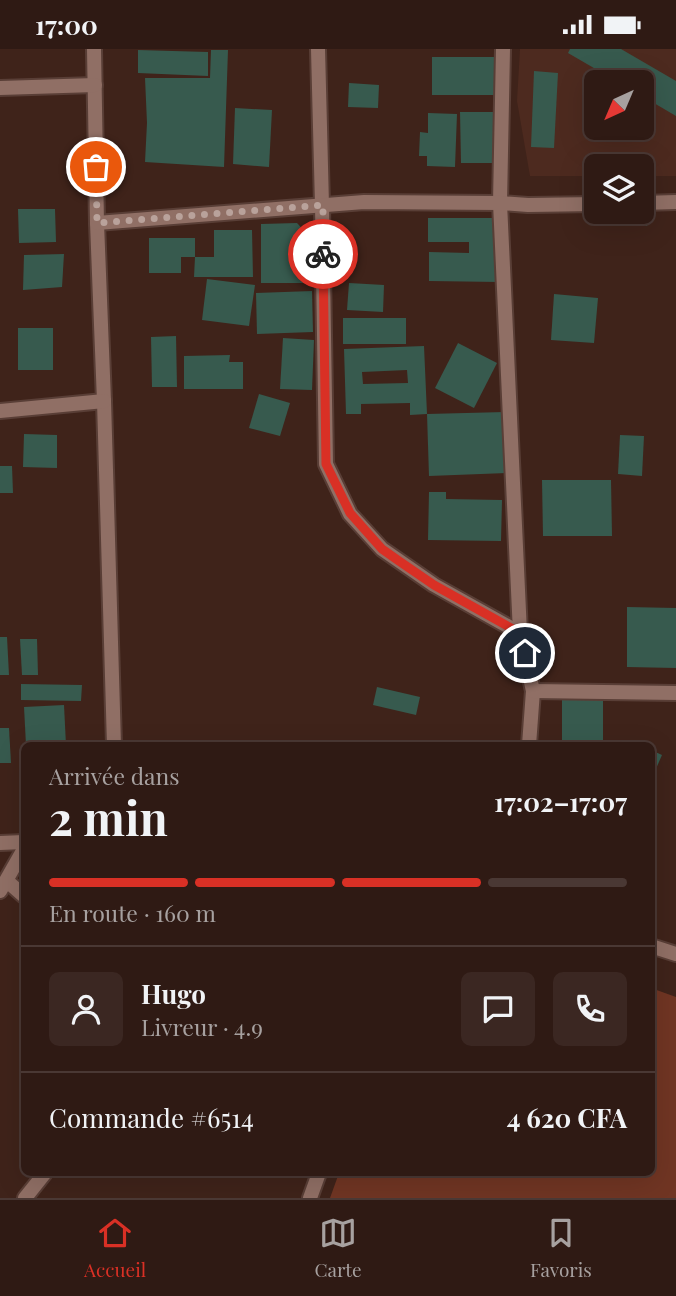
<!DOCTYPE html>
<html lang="fr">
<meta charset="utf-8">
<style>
:root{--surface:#2f1a14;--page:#3b2722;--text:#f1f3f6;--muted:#a7a1a0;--line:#4a3834;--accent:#d93025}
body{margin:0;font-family:"Playfair Display",serif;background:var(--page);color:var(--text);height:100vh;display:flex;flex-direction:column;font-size:26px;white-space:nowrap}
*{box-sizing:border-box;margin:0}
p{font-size:23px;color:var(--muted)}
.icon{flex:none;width:38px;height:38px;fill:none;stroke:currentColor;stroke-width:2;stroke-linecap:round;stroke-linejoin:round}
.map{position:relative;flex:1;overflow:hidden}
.sheet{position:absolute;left:21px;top:693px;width:634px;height:434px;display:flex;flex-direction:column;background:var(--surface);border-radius:10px;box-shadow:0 7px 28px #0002,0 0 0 2px var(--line)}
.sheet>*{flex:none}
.needle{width:46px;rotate:224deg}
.fabs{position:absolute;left:584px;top:21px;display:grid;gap:14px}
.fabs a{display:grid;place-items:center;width:70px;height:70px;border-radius:10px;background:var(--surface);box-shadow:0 7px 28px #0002,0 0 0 2px var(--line);font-size:35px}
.pin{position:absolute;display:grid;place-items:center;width:60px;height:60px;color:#fff;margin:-30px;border:4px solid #fff;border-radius:50%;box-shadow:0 2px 7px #0007}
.courier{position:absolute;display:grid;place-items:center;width:70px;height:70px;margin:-35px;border:5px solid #d93025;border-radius:50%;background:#fff;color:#222;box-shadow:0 2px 9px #0007}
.overview em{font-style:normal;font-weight:700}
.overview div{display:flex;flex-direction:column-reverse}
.overview{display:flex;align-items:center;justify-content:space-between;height:119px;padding:0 28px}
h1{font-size:46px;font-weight:700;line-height:52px}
.bar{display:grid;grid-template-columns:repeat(4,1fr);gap:10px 7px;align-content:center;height:84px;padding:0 28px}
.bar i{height:9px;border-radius:5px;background:var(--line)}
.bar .current{background:var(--accent)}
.bar p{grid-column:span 4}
.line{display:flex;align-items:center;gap:18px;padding:0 28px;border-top:2px solid var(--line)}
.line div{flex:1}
.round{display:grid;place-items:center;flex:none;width:74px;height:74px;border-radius:10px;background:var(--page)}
.status{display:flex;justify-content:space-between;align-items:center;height:49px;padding:0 35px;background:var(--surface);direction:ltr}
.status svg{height:19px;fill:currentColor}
.tab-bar{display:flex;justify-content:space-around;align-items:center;height:98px;border-top:2px solid var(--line);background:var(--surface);font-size:19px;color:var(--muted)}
.tab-bar a{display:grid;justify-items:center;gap:4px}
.tab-bar .current{color:var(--accent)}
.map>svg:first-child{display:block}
.built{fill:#4d2a1f;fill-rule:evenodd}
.green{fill:#703523}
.building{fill:#375a4e;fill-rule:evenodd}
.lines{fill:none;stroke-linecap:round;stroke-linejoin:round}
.minor-casing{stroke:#593e36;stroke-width:18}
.minor{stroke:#906f65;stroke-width:14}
.done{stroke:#b9a29b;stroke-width:7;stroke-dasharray:0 12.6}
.route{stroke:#d93025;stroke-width:9}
</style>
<div class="status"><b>17:00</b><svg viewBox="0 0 49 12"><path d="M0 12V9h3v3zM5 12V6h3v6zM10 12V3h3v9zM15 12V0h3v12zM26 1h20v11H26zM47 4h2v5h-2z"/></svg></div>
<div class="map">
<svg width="676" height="1149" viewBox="0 0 676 1149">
<rect width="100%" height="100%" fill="#3f231a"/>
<path class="built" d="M520,0H676V127H642V117H597V127H530L517,52ZM597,33H642V79H597Z"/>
<path class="green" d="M651,939L676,948V1149H330L339,1124H651Z"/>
<g class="building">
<path d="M570,0H621L676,32V67L642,47V33H618L568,4Z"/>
<path d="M138,1L208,3V27L138,24Z"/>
<path d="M211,1H228L224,118L145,113L147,74L145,29H210Z"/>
<rect x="432" y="8" width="63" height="38"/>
<path d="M534,22L558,24L554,99L531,98Z"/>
<path d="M349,34L379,36L378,59L348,58Z"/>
<path d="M235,59L272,61L269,118L233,115Z"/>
<path d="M460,63H496L497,114H461Z"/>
<path d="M428,64L457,65L455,118L427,117V107H419L420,83L428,84Z"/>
<path d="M18,160H55L56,193L19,194Z"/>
<path d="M627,163H638L650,166L647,177L624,171Z"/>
<path d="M428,169H499V233L429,232V203L469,204V193H428Z"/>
<path d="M297,174L309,187V234H261V175Z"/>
<path d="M214,181H252L253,228H194L195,208H214Z"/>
<path d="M149,189H195V208H181V224H149Z"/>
<path d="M64,205L62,238L23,241L24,206Z"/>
<path d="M207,230L255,236L249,277L202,271Z"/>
<path d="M349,234L384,236L383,263L347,261Z"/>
<path d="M312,242L313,283L257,285L256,244Z"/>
<path d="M554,245L598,249L594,294L551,291Z"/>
<rect x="343" y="269" width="63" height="26"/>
<rect x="18" y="279" width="35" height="42"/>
<path d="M176,287L177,338H152L151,288Z"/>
<path d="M283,289L314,291L312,341L280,340Z"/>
<path d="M458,294L497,314L474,359L435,339Z"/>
<path d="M424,297L427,365L410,366V354L361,355V365H346L344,300ZM407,321L408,334L363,335L362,323Z"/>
<path d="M230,306L229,313H243V340H184V307Z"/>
<path d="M259,345L290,354L280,387L249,379Z"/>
<path d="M505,363L507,424L429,427L427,365Z"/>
<path d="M24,385L57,386V419L23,418Z"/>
<path d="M620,386L644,387L642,427L618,425Z"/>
<path d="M0,417H12L13,444H0Z"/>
<path d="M542,431H611L612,487H543Z"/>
<path d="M429,443H446V450L502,451L501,492L428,491Z"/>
<path d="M627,558L676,559V619L627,618Z"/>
<path d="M0,588H7L9,626H0Z"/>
<path d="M20,590H37L38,626H22Z"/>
<path d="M21,635L82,636L81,652L21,651Z"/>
<path d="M377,638L420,648L416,666L373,656Z"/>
<path d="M562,649L603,650V696H562Z"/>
<path d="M64,656L66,696H26L24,658Z"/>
<path d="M0,679H9L11,714H0Z"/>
<path d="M651,701L662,706L651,731Z"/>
</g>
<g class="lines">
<g class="minor-casing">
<g id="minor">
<path d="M94,0L97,174L104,352L114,696"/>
<path d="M318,0L322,156L326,415L350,465L382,500L434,536L520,584"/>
<path d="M503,0L500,154L520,584L533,642L529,696"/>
<path d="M0,39L95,36"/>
<path d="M642,154L676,153"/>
<path d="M97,174L364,153L500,154L528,156L597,155"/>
<path d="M0,362L104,352"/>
<path d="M533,642L676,644"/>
<path d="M0,794L24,793"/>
<path d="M7,832L24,847"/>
<path d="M0,842L24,800"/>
<path d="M651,897L676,905"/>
<path d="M25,1149L45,1124"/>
<path d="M310,1149L319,1124"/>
</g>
</g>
<use href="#minor" class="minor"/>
</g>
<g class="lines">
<path class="done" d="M96,118L97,174L323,156V205"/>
<path class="route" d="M323,205L326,415L350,464L382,500L399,512L434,536L520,584L525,604"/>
</g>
</svg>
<div class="fabs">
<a><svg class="needle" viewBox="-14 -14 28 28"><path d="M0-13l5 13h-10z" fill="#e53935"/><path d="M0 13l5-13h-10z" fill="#a7a1a0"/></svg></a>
<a><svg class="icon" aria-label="layers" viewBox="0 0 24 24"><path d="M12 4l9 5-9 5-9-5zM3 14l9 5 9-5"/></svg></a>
</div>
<div class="pin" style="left:96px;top:118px;background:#ea580c"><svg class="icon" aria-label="bag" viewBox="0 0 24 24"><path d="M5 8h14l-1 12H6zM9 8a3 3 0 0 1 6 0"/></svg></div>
<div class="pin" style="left:525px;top:604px;background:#1f2937"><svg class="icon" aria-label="home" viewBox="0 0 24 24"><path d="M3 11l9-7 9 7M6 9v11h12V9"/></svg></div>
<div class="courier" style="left:323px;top:205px"><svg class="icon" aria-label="bike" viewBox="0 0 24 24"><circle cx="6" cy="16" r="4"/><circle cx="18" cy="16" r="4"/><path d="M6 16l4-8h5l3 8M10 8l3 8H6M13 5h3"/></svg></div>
<section class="sheet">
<div class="overview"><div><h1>2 min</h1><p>Arrivée dans</p></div><em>17:02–17:07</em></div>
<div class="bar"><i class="current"></i><i class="current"></i><i class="current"></i><i></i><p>En route · 160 m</p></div>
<div class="line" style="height:126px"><a class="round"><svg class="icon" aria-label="person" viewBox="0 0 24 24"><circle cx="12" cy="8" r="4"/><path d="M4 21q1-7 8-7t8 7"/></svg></a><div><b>Hugo</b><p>Livreur · 4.9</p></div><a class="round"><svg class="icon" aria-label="chat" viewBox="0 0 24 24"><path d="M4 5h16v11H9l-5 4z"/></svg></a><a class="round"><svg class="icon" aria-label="phone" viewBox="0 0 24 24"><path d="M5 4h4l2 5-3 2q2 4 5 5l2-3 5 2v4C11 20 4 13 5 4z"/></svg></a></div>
<div class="line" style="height:91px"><div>Commande #6514</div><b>4 620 CFA</b></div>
</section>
</div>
<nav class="tab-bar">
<a class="current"><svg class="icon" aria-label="home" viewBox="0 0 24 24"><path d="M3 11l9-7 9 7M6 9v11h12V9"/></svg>Accueil</a>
<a><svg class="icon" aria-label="map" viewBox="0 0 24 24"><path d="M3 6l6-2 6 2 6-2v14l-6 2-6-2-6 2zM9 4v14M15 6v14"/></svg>Carte</a>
<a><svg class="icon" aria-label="saved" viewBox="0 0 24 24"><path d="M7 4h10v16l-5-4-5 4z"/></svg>Favoris</a>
</nav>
